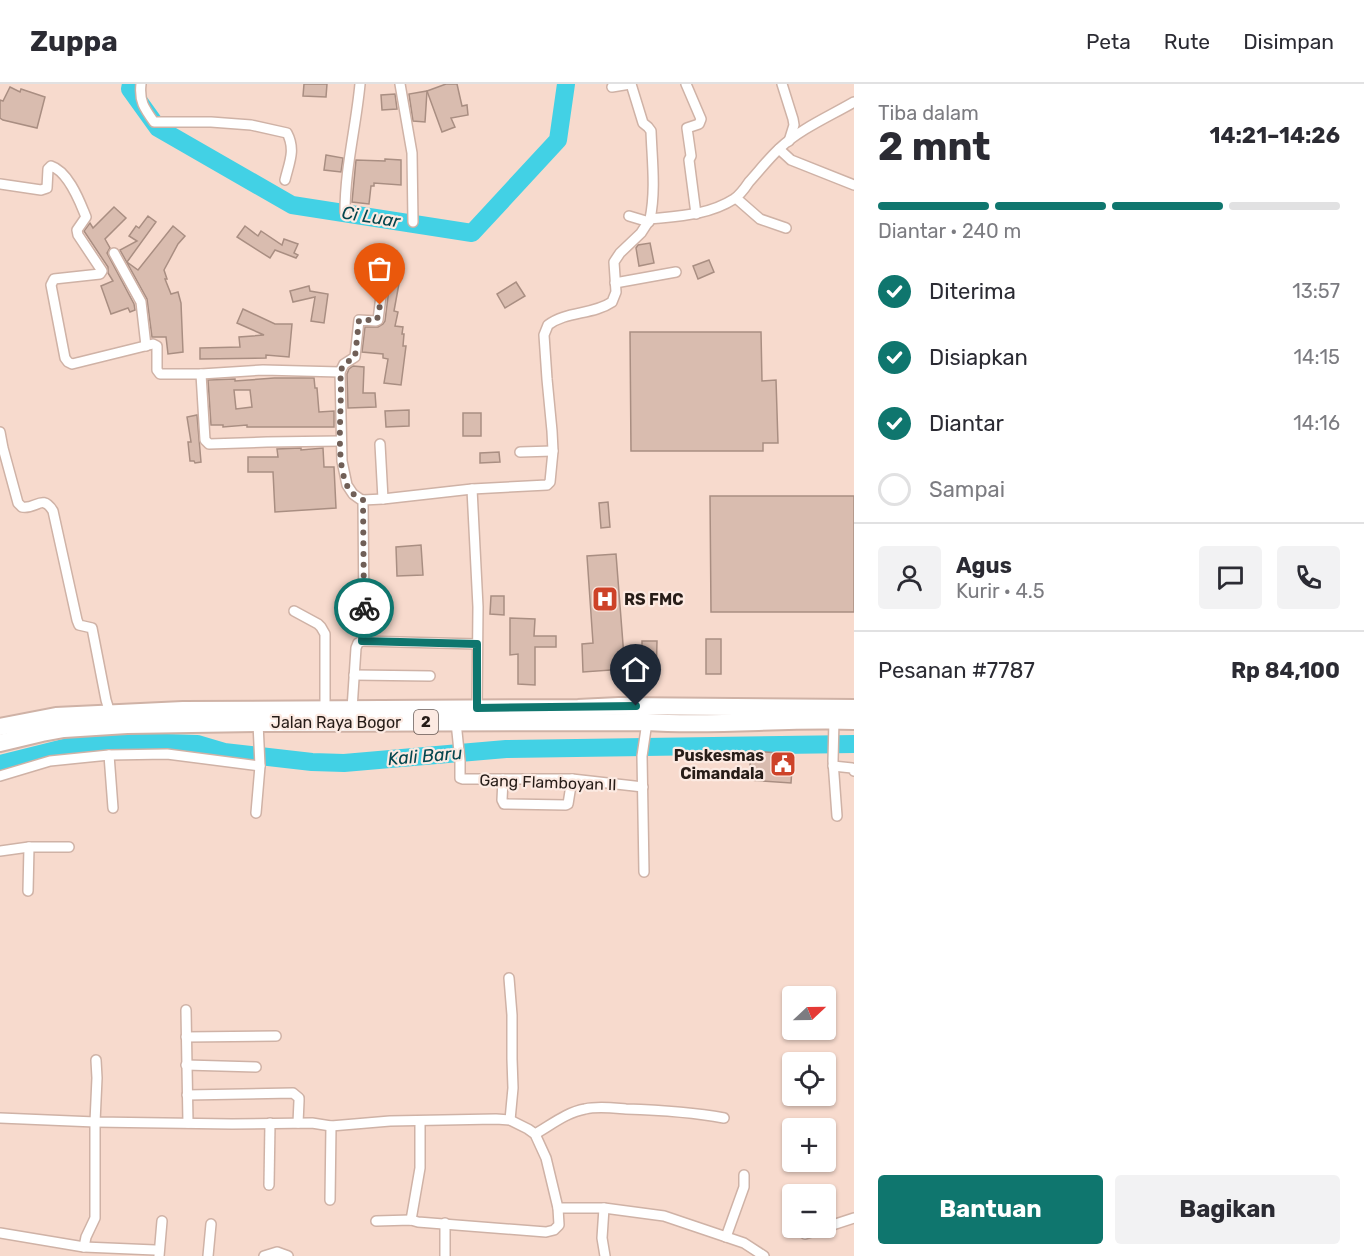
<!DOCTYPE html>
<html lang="id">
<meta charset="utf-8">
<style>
:root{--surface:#fff;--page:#f2f2f3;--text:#2b2b33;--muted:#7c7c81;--line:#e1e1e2;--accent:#0f766e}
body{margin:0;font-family:Rubik,sans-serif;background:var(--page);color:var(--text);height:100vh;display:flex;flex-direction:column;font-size:22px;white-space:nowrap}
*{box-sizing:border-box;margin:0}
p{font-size:20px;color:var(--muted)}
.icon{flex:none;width:33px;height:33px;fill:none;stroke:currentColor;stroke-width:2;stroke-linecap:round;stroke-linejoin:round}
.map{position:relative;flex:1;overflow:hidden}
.drawer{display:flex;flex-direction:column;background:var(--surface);width:510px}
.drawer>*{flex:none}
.needle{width:39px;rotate:68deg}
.buttons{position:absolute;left:782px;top:902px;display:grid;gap:12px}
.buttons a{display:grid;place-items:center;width:54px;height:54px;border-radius:6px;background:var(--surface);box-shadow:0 2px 4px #0004;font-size:30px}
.pin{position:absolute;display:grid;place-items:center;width:51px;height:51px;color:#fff;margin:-62px -26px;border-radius:50% 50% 50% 0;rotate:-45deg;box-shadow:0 0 6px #0007}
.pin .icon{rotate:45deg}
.courier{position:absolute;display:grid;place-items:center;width:60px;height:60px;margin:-30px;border:4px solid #0f766e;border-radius:50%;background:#fff;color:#222;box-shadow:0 2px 8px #0007}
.summary em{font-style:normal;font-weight:700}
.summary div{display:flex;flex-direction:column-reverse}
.summary{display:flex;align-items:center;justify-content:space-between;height:102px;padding:0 24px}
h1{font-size:39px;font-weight:700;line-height:45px}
.bar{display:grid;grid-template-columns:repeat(4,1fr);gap:9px 6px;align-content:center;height:72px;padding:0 24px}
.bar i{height:8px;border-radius:4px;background:var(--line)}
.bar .active{background:var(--accent)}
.bar p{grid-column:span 4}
.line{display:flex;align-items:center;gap:15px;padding:0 24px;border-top:2px solid var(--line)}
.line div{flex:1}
.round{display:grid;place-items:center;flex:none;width:63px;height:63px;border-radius:6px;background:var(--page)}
ol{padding:0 24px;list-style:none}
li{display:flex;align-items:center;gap:18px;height:66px}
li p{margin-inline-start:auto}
li .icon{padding:6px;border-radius:50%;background:var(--accent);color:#fff;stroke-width:4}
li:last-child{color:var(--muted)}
li i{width:33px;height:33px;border:3px solid var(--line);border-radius:50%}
.button{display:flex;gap:12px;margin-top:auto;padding:12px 24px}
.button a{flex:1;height:69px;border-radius:6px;background:var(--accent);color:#fff;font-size:24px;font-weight:700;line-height:69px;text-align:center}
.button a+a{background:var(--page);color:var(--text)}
header{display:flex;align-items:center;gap:36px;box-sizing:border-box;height:84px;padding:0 30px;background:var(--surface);border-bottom:2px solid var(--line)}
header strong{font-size:28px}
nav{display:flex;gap:33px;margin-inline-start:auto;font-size:21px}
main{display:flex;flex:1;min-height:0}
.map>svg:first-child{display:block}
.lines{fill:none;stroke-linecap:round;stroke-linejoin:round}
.river{stroke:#42d1e5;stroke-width:18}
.building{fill:#d9bcaf;stroke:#a98e82;stroke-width:1.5;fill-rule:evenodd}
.minor-casing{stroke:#cfb2a6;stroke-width:12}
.trunk-casing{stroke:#cfb2a6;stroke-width:20}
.minor{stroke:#fff;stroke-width:9}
.trunk{stroke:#fff;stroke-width:16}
.done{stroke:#705f57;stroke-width:6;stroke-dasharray:0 10.8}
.route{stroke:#0f766e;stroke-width:8}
.labels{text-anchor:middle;stroke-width:4.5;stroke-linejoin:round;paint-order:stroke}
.shield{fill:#fceae2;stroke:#675a55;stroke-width:1.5}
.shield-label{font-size:15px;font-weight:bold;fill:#271d18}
.poi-label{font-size:16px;font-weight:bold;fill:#271d18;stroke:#fceae2;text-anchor:start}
.street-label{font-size:16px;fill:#271d18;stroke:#fceae2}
.water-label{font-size:18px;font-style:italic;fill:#04464e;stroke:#fceae2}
</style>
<header>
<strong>Zuppa</strong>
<nav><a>Peta</a><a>Rute</a><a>Disimpan</a></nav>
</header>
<main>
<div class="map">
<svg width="854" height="1172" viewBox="0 0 854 1172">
<rect width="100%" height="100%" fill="#f7dacd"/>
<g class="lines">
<g class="river">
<path d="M131,0L130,5L158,44L292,121L472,149L558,56L566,0"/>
<path d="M0,680L68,663L136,658L197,660L224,668L312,678L344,679L506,665L854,660"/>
</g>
</g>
<g class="building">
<path d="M304,0H327L326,13L303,12Z"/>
<path d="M446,0H457L462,22L467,21L468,31L451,34L455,43L442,48L427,7Z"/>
<path d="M10,3L20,8L21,5L45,13L37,44L3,36L0,34V16L3,17Z"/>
<path d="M427,7L425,38L413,37L409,10Z"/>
<path d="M395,10L397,25L382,26L381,11Z"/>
<path d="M326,71L343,74L341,88L324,86Z"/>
<path d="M385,75L401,76V101L374,99V102H371L369,120L352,118L356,76L385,77Z"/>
<path d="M114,123L126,134L105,155L110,164L107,169L134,220L135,226L130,228L128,224L111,230L101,202L113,197L108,189V183L84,147L90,139L93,144Z"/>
<path d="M148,132L156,138L127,178L138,186L173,142L185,152L178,160L164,186L167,195H165L171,210L178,208L181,219L183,268L168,270L166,253H152L147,215L120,166L137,157L129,152L136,142L139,144Z"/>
<path d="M245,142L258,152L261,147L282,161L284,155L298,160L294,169L298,171L296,174L275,166L270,174L237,153Z"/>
<path d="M650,159L654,179L639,182L636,164L638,161Z"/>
<path d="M709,176L714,188L698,195L693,182Z"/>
<path d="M387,192L400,194L394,227L398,228L395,242L403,243L402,250H404L403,262H406L401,301L384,299L388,275L383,274V270L362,268L365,243H378L383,240L385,237L389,205L386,199Z"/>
<path d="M516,198L525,212L505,224L497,210Z"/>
<path d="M309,202L310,207L328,210L324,239L311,237L315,213L293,218L290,207Z"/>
<path d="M243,225L275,240H292L289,273L266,271V274L200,275V264L240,263L239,253L264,251L237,239Z"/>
<path d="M630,248H761L762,297L776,296L778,359H763V367H631Z"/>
<path d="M353,282L364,283L363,309H375L376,323L348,324L347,290L349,285Z"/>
<path d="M274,294H314L315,304H317L319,328L334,327V343H247V341L223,343V341H211L208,296L235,295V297ZM234,306H250L252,323L236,325Z"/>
<path d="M409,326V342L386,343L385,327Z"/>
<rect x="463" y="329" width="18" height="23"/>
<path d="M197,331L201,378L195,379L194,377H190L188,358H191L187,333Z"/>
<path d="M301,364V366L323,364L324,383H334L336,424L275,428L273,388H248V373H278L277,365Z"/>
<path d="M499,368L500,378L480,379V369Z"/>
<path d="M710,412H854V528H711Z"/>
<path d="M608,418L610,443L601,444L599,419Z"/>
<path d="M421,461L423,491L397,492L396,463Z"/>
<path d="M616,470L624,573L642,574V557H657L656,598H641L642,588H625V585L583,588L582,560L593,559L587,472Z"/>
<path d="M491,512H504V531L490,530Z"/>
<path d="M510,534L535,535L534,552H556V563H535V601L518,600V570L510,571Z"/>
<rect x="706" y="555" width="15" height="35"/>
<path d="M751,667L793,670L791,699L749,696Z"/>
</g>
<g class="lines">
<g class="minor-casing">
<g id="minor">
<path d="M141,0C139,17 144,24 154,38H211L251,41L287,49C296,66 289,79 285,96"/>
<path d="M400,0L412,69L413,138"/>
<path d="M631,0L643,39L648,43L651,47C652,76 656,106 650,135"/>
<path d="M686,0L701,35L699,40L687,44L691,72L689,76L696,130"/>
<path d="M782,0L793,35L794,41L789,57"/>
<path d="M612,3L630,0"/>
<path d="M779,65L791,76L854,101"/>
<path d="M0,100L41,106L47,104L48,85L51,82C67,87 78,113 84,128L86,133L77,146L78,151L102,187L100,190L54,195L51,201L65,274L68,278L72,280L153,260L157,262V286L160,290H201L263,286L340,288"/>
<path d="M736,114L760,135L786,144"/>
<path d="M345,128C345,84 356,43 360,0"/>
<path d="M629,132L649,138"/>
<path d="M114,169L141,218L146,262"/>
<path d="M615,199L676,188"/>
<path d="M382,204L378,236L376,237L359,236L355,273L344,280L340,288L342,377L347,401L353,410L360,415L363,416L383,415L472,405L547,401L550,398L553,367L552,347L547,295L544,251L548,241C566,227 593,231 612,218L616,208L614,178L620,169L641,149L650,135C679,132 709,131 734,115C740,111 745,104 749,98C759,87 769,74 780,64C800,45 830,32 854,18"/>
<path d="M201,290L205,356L209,360L267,358L341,357"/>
<path d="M0,348L3,364L18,419L22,423C36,426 42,409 53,427L77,536L79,541L92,544L106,616L110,629"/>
<path d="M380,360L383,415"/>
<path d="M520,368L553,367"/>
<path d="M472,405L478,523L477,624"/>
<path d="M363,416L364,536L362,557L477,560"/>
<path d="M294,527L318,540L321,543L325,550V625"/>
<path d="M354,591L430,592"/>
<path d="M352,625L356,564L358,559L362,557"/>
<path d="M834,636L833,677L837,732"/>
<path d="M456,638L460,677V694L463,695H572L643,703"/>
<path d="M109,671L113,724"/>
<path d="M833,682L852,684L854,687"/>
<path d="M0,692L50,677L109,671L167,670L260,682"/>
<path d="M503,695L502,716L504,720L566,721L568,720L572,695"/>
<path d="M256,729L260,682L258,639"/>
<path d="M0,767L29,763H69"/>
<path d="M644,788L642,672L647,638"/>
<path d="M28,807L29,763"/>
<path d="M509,894L512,931V975L513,1004L510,1036"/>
<path d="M186,926L188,1039"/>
<path d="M186,953L276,952"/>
<path d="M186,981L256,983"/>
<path d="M187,1011L293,1009L299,1014V1017L298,1039"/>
<path d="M0,1034L95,1038L232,1040L312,1039L331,1042L390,1037L496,1035L510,1036L528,1045L535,1050L546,1074L558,1124H604L664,1132L744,1159L764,1172"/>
<path d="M535,1050C551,1041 567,1028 585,1025C598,1022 613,1024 626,1025C659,1026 692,1028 724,1034"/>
<path d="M269,1101L270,1039"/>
<path d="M330,1116L331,1042"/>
<path d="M604,1124L602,1154L605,1172"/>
<path d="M411,1136L420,1084V1037"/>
<path d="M376,1137L411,1136L418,1138L546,1148L554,1146L559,1141L558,1124"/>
<path d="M0,1149L84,1163L155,1166"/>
<path d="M805,1150L854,1134"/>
<path d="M726,1153L744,1103V1091"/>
<path d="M84,1163L86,1153L95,1134V1038L97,994L96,976"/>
<path d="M159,1172L162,1137"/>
<path d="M208,1172L211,1140"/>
<path d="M264,1172L277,1168L288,1172"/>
<path d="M445,1172V1139"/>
</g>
</g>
<g class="trunk-casing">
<g id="trunk">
<path d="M0,643L56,632L183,626L578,624L619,622L854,624"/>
<path d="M0,659L42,649L64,645L127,641L258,639L647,638C716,643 785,634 854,637"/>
</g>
</g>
<use href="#minor" class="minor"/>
<use href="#trunk" class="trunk"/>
</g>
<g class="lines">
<path class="done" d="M364,524L363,416C359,414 354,411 351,408C332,384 344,319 340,288L344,280L355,273L359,236H377L380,221"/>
<path class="route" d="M364,524L362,557L477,560V624L636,622"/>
</g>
<defs>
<g id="hospital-square" transform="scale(1.35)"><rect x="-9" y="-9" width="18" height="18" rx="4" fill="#cd4228" stroke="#fceae2"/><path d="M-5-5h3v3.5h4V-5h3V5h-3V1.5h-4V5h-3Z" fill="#fff"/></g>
<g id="civic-square" transform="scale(1.35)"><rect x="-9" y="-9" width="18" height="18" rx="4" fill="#cd4228" stroke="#fceae2"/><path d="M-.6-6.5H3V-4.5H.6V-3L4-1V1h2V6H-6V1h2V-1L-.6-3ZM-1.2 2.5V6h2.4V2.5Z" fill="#fff"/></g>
</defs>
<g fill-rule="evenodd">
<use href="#hospital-square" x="605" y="515"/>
<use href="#civic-square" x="783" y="680"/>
</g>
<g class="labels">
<rect class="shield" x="414" y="626" width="24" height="24" rx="4.5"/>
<g class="shield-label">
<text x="426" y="643">2</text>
</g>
<g class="poi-label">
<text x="624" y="521">RS FMC</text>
<text x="764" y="677" text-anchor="end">Puskesmas<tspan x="764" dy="18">Cimandala</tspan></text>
</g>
<g class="street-label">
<text x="336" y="644">Jalan Raya Bogor</text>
<text transform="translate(548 698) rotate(2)" y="6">Gang Flamboyan II</text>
</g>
<g class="water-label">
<text transform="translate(371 133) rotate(9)" y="6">Ci Luar</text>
<text transform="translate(425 672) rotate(-5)" y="6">Kali Baru</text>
</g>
</g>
</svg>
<div class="buttons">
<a><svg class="needle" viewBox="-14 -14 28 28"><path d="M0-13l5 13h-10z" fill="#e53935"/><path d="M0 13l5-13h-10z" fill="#7c7c81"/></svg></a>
<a><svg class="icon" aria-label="locate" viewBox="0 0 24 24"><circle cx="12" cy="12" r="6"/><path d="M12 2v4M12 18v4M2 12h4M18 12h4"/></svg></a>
<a>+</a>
<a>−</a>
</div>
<div class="pin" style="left:380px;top:221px;background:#ea580c"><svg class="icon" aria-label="bag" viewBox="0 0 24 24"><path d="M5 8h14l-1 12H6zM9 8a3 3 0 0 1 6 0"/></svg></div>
<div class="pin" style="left:636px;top:622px;background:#1f2937"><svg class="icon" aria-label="home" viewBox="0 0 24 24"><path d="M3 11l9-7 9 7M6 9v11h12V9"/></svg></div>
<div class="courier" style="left:364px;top:524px"><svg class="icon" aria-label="bike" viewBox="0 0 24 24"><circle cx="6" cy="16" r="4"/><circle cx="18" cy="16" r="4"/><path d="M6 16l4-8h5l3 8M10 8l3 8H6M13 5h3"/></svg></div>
</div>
<section class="drawer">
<div class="summary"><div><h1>2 mnt</h1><p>Tiba dalam</p></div><em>14:21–14:26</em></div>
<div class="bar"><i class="active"></i><i class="active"></i><i class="active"></i><i></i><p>Diantar · 240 m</p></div>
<ol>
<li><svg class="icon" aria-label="check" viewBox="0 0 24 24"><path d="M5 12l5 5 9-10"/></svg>Diterima<p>13:57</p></li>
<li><svg class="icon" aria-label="check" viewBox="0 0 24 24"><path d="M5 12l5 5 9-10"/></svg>Disiapkan<p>14:15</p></li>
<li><svg class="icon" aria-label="check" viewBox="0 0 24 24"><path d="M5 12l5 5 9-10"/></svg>Diantar<p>14:16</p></li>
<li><i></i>Sampai</li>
</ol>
<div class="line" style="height:108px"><a class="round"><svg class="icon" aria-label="person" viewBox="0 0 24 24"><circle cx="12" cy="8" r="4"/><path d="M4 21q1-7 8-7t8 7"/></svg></a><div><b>Agus</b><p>Kurir · 4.5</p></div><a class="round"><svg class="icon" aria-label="chat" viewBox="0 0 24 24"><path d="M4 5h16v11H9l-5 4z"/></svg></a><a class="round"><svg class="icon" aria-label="phone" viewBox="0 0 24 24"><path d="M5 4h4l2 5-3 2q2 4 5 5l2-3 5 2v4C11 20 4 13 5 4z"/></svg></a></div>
<div class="line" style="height:78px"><div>Pesanan #7787</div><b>Rp 84,100</b></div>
<div class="button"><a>Bantuan</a><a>Bagikan</a></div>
</section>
</main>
